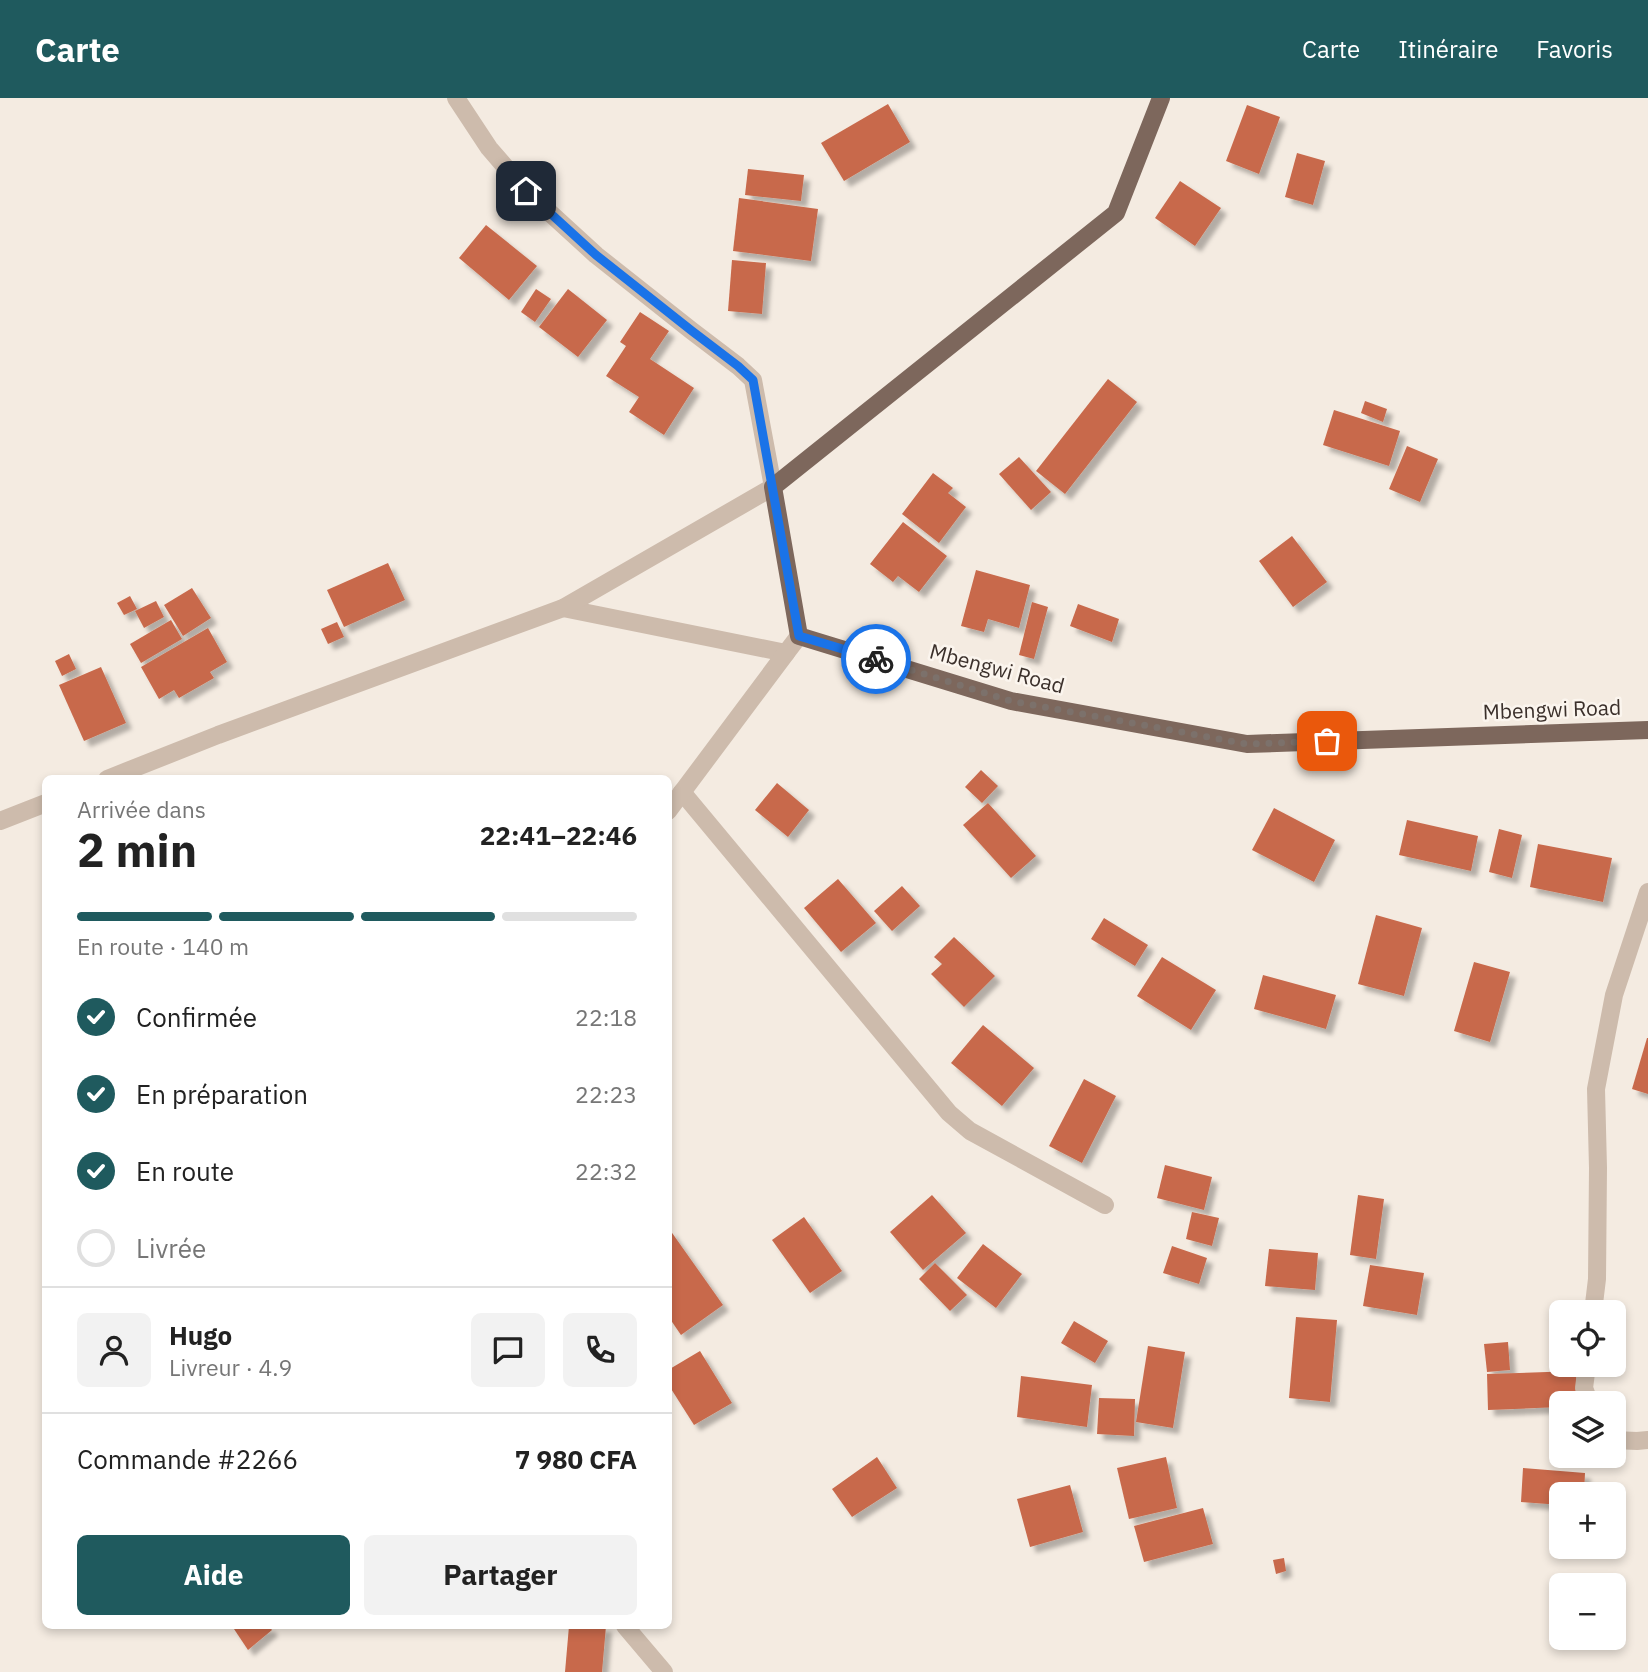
<!DOCTYPE html>
<html lang="fr">
<meta charset="utf-8">
<style>
:root{--surface:#fff;--page:#f2f2f2;--text:#222;--muted:#767676;--line:#e0e0e0;--accent:#1f5a5e}
body{margin:0;font-family:"IBM Plex Sans",sans-serif;background:var(--page);color:var(--text);height:100vh;display:flex;flex-direction:column;font-size:26px;white-space:nowrap}
*{box-sizing:border-box;margin:0}
p{font-size:23px;color:var(--muted)}
.icon{flex:none;width:38px;height:38px;fill:none;stroke:currentColor;stroke-width:2;stroke-linecap:round;stroke-linejoin:round}
.map{position:relative;flex:1;overflow:hidden}
.panel{position:absolute;left:42px;top:677px;width:630px;height:854px;display:flex;flex-direction:column;background:var(--surface);border-radius:10px;box-shadow:0 4px 10px #0003}
.panel>*{flex:none}
.tools{position:absolute;left:1549px;top:1202px;display:grid;gap:14px}
.tools a{display:grid;place-items:center;width:77px;height:77px;border-radius:10px;background:var(--surface);box-shadow:0 4px 10px #0003;font-size:35px}
.pin{position:absolute;display:grid;place-items:center;width:60px;height:60px;color:#fff;margin:-30px;border-radius:14px;box-shadow:0 4px 10px #0006}
.courier{position:absolute;display:grid;place-items:center;width:70px;height:70px;margin:-35px;border:5px solid #1a73e8;border-radius:50%;background:#fff;color:#222;box-shadow:0 2px 9px #0007}
.headline em{font-style:normal;font-weight:700}
.headline div{display:flex;flex-direction:column-reverse}
.headline{display:flex;align-items:center;justify-content:space-between;height:119px;padding:0 35px}
h1{font-size:46px;font-weight:700;line-height:52px}
.bar{display:grid;grid-template-columns:repeat(4,1fr);gap:10px 7px;align-content:center;height:84px;padding:0 35px}
.bar i{height:9px;border-radius:5px;background:var(--line)}
.bar .current{background:var(--accent)}
.bar p{grid-column:span 4}
.line{display:flex;align-items:center;gap:18px;padding:0 35px;border-top:2px solid var(--line)}
.line div{flex:1}
.round{display:grid;place-items:center;flex:none;width:74px;height:74px;border-radius:10px;background:var(--page)}
ol{padding:0 35px;list-style:none}
li{display:flex;align-items:center;gap:21px;height:77px}
li p{margin-inline-start:auto}
li .icon{padding:7px;border-radius:50%;background:var(--accent);color:#fff;stroke-width:4}
li:last-child{color:var(--muted)}
li i{width:38px;height:38px;border:4px solid var(--line);border-radius:50%}
.cta{display:flex;gap:14px;margin-top:auto;padding:14px 35px}
.cta a{flex:1;height:80px;border-radius:10px;background:var(--accent);color:#fff;font-size:28px;font-weight:700;line-height:80px;text-align:center}
.cta a+a{background:var(--page);color:var(--text)}
header{display:flex;align-items:center;gap:42px;box-sizing:border-box;height:98px;padding:0 35px;background:var(--accent);color:#fff}
header strong{font-size:33px}
nav{display:flex;gap:38px;margin-inline-start:auto;font-size:24px}
.map>svg:first-child{display:block}
.building{fill:#c8694b;filter:url(#shadow)}
.lines{fill:none;stroke-linecap:round;stroke-linejoin:round}
.minor{stroke:#cdbbac;stroke-width:18}
.primary{stroke:#7d675c;stroke-width:18}
.done{stroke:#7c716b;stroke-width:7;stroke-dasharray:0 12.6}
.route{stroke:#1a73e8;stroke-width:9}
.labels{text-anchor:middle;stroke-width:5;stroke-linejoin:round;paint-order:stroke}
.street-label{font-size:21px;fill:#3b302b;stroke:#fbf5ee}
</style>
<header>
<strong>Carte</strong>
<nav><a>Carte</a><a>Itinéraire</a><a>Favoris</a></nav>
</header>
<div class="map">
<svg width="1648" height="1574" viewBox="0 0 1648 1574">
<defs>
<filter id="shadow"><feDropShadow dx="6" dy="6" stdDeviation="2" flood-color="#0004"/></filter>
</defs>
<rect width="100%" height="100%" fill="#f4ebe1"/>
<g class="building">
<path d="M888,6L910,44L844,83L821,45Z"/>
<path d="M1247,7L1280,19L1259,76L1226,63Z"/>
<path d="M1297,55L1325,63L1313,107L1285,99Z"/>
<path d="M748,71L804,77L801,103L745,97Z"/>
<path d="M1180,83L1221,110L1195,148L1155,120Z"/>
<path d="M739,100L818,111L811,163L733,153Z"/>
<path d="M486,127L537,168L509,202L459,160Z"/>
<path d="M732,162L766,165L762,216L728,213Z"/>
<path d="M536,191L551,201L535,224L521,214Z"/>
<path d="M568,191L607,222L578,259L539,229Z"/>
<path d="M640,214L669,233L650,261L694,290L664,337L629,314L639,299L606,278L626,248L620,244Z"/>
<path d="M1108,281L1137,304L1065,396L1036,373Z"/>
<path d="M1365,303L1387,311L1383,324L1361,315Z"/>
<path d="M1334,312L1400,333L1389,368L1323,347Z"/>
<path d="M1407,348L1438,361L1420,404L1389,391Z"/>
<path d="M1019,359L1051,394L1031,412L999,376Z"/>
<path d="M933,375L953,390L948,395L966,409L939,445L902,416Z"/>
<path d="M903,424L947,458L919,494L898,478L893,484L870,466Z"/>
<path d="M1292,438L1327,484L1293,509L1259,463Z"/>
<path d="M388,465L405,502L344,529L327,492Z"/>
<path d="M976,472L1030,487L1019,530L988,521L984,534L961,528Z"/>
<path d="M192,490L211,520L183,538L164,507Z"/>
<path d="M130,498L137,511L124,517L117,505Z"/>
<path d="M156,503L164,519L144,530L135,513Z"/>
<path d="M1032,504L1048,509L1034,561L1019,557Z"/>
<path d="M1078,506L1119,521L1112,544L1070,528Z"/>
<path d="M171,522L182,541L141,565L130,546Z"/>
<path d="M337,524L344,539L328,546L321,531Z"/>
<path d="M208,530L227,564L210,574L214,580L179,600L174,592L159,601L141,569Z"/>
<path d="M69,556L76,571L62,578L55,563Z"/>
<path d="M101,569L126,625L84,643L59,587Z"/>
<path d="M981,672L998,688L982,705L965,689Z"/>
<path d="M777,685L809,712L788,739L755,712Z"/>
<path d="M988,705L1036,758L1011,780L963,727Z"/>
<path d="M1274,710L1335,742L1314,784L1252,752Z"/>
<path d="M1407,722L1478,738L1471,773L1399,757Z"/>
<path d="M1499,731L1522,737L1512,780L1489,774Z"/>
<path d="M1538,746L1612,760L1603,804L1530,789Z"/>
<path d="M838,781L876,825L841,854L804,810Z"/>
<path d="M902,788L920,808L892,833L874,813Z"/>
<path d="M1376,817L1422,830L1404,898L1358,886Z"/>
<path d="M1104,820L1148,847L1135,868L1091,841Z"/>
<path d="M954,839L995,878L964,909L931,876L942,866L934,859Z"/>
<path d="M1162,859L1216,892L1191,932L1137,898Z"/>
<path d="M1474,864L1510,874L1490,944L1454,933Z"/>
<path d="M1263,877L1336,897L1326,931L1254,911Z"/>
<path d="M983,927L1034,970L1002,1008L951,965Z"/>
<path d="M1647,940H1648V996L1632,991Z"/>
<path d="M1084,981L1116,998L1082,1065L1049,1048Z"/>
<path d="M1165,1067L1212,1079L1204,1112L1157,1100Z"/>
<path d="M932,1097L966,1135L923,1172L890,1134Z"/>
<path d="M1358,1097L1384,1101L1376,1161L1350,1157Z"/>
<path d="M1192,1114L1219,1120L1212,1148L1186,1141Z"/>
<path d="M804,1119L842,1173L810,1195L772,1142Z"/>
<path d="M670,1132L723,1207L681,1237L668,1218V1133Z"/>
<path d="M983,1146L1022,1176L996,1210L957,1180Z"/>
<path d="M1172,1148L1207,1160L1199,1186L1163,1175Z"/>
<path d="M1269,1151L1318,1155L1315,1192L1265,1188Z"/>
<path d="M935,1165L967,1197L950,1213L919,1181Z"/>
<path d="M1370,1167L1424,1175L1417,1217L1363,1208Z"/>
<path d="M1296,1219L1337,1222L1330,1304L1289,1300Z"/>
<path d="M1074,1223L1108,1243L1095,1265L1061,1245Z"/>
<path d="M1508,1244L1510,1272L1487,1274L1484,1246Z"/>
<path d="M1148,1248L1185,1254L1173,1330L1136,1324Z"/>
<path d="M700,1253L732,1305L694,1327L668,1286V1272Z"/>
<path d="M1576,1273L1578,1306H1561V1309L1488,1312L1487,1276Z"/>
<path d="M1021,1278L1092,1287L1087,1329L1017,1319Z"/>
<path d="M1099,1300L1135,1301L1134,1338L1097,1336Z"/>
<path d="M877,1359L897,1390L852,1419L832,1391Z"/>
<path d="M1166,1359L1177,1410L1129,1421L1117,1370Z"/>
<path d="M1523,1370L1585,1375L1584,1396H1561V1407L1521,1404Z"/>
<path d="M1070,1387L1083,1434L1030,1449L1017,1401Z"/>
<path d="M1203,1410L1213,1446L1144,1464L1134,1428Z"/>
<path d="M1284,1460L1286,1473L1276,1476L1273,1462Z"/>
<path d="M232,1528H269L272,1532L248,1552Z"/>
<path d="M569,1528H606L602,1574H565Z"/>
</g>
<g class="lines">
<g class="minor">
<path d="M563,510L786,555L799,538"/>
<path d="M107,681L218,637L563,510L773,389L753,282L738,268L692,233L596,157L526,93L489,50L456,0"/>
<path d="M682,694L949,1015L970,1033L1105,1107"/>
<path d="M668,713L786,555"/>
<path d="M0,723L46,705"/>
<path d="M1593,1214L1597,1181L1598,1070L1596,991L1614,897L1648,794"/>
<path d="M1587,1267L1584,1290L1590,1306"/>
<path d="M1614,1342L1637,1343L1648,1342"/>
<path d="M625,1528L664,1574"/>
</g>
<path class="primary" d="M1161,0L1116,115L773,389L799,538L1011,603L1247,646L1648,632"/>
</g>
<g class="lines">
<path class="done" d="M876,561L1011,603L1247,646L1327,643"/>
<path class="route" d="M526,93L596,157L692,233L738,268L753,282L799,538L876,561"/>
</g>
<g class="labels">
<g class="street-label">
<text transform="translate(997 571) rotate(15)" y="7">Mbengwi Road</text>
<text transform="translate(1552 612) rotate(-2)" y="7">Mbengwi Road</text>
</g>
</g>
</svg>
<div class="tools">
<a><svg class="icon" aria-label="locate" viewBox="0 0 24 24"><circle cx="12" cy="12" r="6"/><path d="M12 2v4M12 18v4M2 12h4M18 12h4"/></svg></a>
<a><svg class="icon" aria-label="layers" viewBox="0 0 24 24"><path d="M12 4l9 5-9 5-9-5zM3 14l9 5 9-5"/></svg></a>
<a>+</a>
<a>−</a>
</div>
<div class="pin" style="left:1327px;top:643px;background:#ea580c"><svg class="icon" aria-label="bag" viewBox="0 0 24 24"><path d="M5 8h14l-1 12H6zM9 8a3 3 0 0 1 6 0"/></svg></div>
<div class="pin" style="left:526px;top:93px;background:#1f2937"><svg class="icon" aria-label="home" viewBox="0 0 24 24"><path d="M3 11l9-7 9 7M6 9v11h12V9"/></svg></div>
<div class="courier" style="left:876px;top:561px"><svg class="icon" aria-label="bike" viewBox="0 0 24 24"><circle cx="6" cy="16" r="4"/><circle cx="18" cy="16" r="4"/><path d="M6 16l4-8h5l3 8M10 8l3 8H6M13 5h3"/></svg></div>
<section class="panel">
<div class="headline"><div><h1>2 min</h1><p>Arrivée dans</p></div><em>22:41–22:46</em></div>
<div class="bar"><i class="current"></i><i class="current"></i><i class="current"></i><i></i><p>En route · 140 m</p></div>
<ol>
<li><svg class="icon" aria-label="check" viewBox="0 0 24 24"><path d="M5 12l5 5 9-10"/></svg>Confirmée<p>22:18</p></li>
<li><svg class="icon" aria-label="check" viewBox="0 0 24 24"><path d="M5 12l5 5 9-10"/></svg>En préparation<p>22:23</p></li>
<li><svg class="icon" aria-label="check" viewBox="0 0 24 24"><path d="M5 12l5 5 9-10"/></svg>En route<p>22:32</p></li>
<li><i></i>Livrée</li>
</ol>
<div class="line" style="height:126px"><a class="round"><svg class="icon" aria-label="person" viewBox="0 0 24 24"><circle cx="12" cy="8" r="4"/><path d="M4 21q1-7 8-7t8 7"/></svg></a><div><b>Hugo</b><p>Livreur · 4.9</p></div><a class="round"><svg class="icon" aria-label="chat" viewBox="0 0 24 24"><path d="M4 5h16v11H9l-5 4z"/></svg></a><a class="round"><svg class="icon" aria-label="phone" viewBox="0 0 24 24"><path d="M5 4h4l2 5-3 2q2 4 5 5l2-3 5 2v4C11 20 4 13 5 4z"/></svg></a></div>
<div class="line" style="height:91px"><div>Commande #2266</div><b>7 980 CFA</b></div>
<div class="cta"><a>Aide</a><a>Partager</a></div>
</section>
</div>
